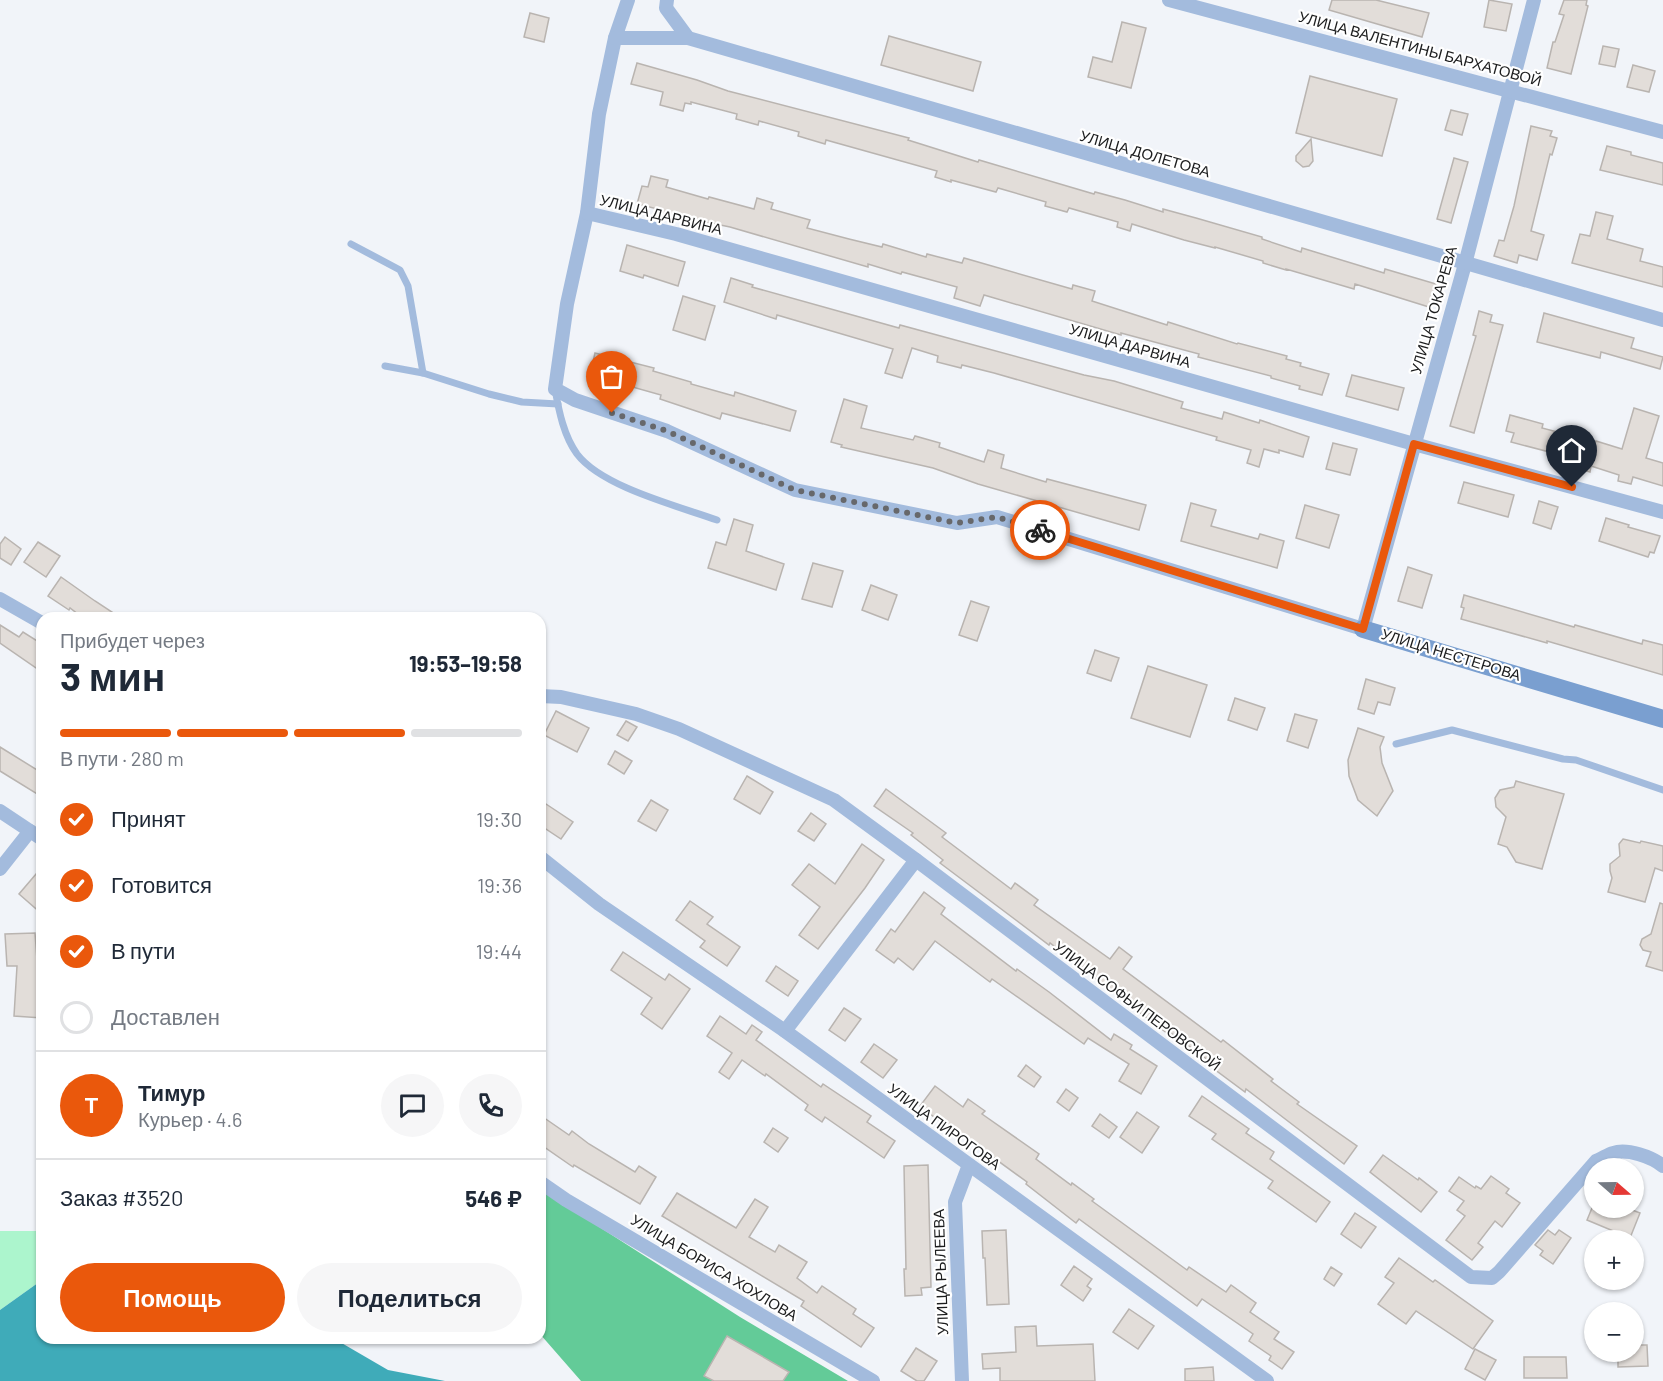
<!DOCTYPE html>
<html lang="ru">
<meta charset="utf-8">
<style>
:root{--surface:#fff;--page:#f6f6f7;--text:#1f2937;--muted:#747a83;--line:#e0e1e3;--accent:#ea580c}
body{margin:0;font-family:Barlow,sans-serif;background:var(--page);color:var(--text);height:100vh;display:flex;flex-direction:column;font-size:22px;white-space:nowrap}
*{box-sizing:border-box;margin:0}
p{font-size:20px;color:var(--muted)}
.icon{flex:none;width:33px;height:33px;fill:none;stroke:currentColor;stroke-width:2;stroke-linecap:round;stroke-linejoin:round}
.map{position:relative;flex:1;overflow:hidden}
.drawer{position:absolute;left:36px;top:612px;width:510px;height:732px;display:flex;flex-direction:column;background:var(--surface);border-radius:18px;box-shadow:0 2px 4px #0004}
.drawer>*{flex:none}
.needle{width:39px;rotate:110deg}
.fabs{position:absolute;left:1584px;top:1158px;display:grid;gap:12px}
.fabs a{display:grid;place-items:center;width:60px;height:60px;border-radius:50%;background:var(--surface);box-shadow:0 2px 4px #0004;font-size:30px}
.pin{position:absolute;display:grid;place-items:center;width:51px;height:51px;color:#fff;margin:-62px -26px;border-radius:50% 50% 50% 0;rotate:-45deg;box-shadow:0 0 6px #0007}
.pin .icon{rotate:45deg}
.courier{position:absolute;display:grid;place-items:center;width:60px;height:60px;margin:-30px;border:4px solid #ea580c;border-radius:50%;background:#fff;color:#222;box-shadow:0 2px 8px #0007}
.overview em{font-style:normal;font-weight:700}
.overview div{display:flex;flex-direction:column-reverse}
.overview{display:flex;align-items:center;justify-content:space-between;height:102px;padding:0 24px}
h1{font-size:39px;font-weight:700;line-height:45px}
.bar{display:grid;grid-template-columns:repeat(4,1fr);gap:9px 6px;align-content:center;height:72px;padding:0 24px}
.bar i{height:8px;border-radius:4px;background:var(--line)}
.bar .on{background:var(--accent)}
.bar p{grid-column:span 4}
.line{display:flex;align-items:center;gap:15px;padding:0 24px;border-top:2px solid var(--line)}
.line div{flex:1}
.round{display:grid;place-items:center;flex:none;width:63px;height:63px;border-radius:32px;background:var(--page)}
ol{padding:0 24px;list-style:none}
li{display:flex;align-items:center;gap:18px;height:66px}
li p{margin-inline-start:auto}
li .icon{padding:6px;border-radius:50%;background:var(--accent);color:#fff;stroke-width:4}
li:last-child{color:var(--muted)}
li i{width:33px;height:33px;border:3px solid var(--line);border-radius:50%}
.primary-button{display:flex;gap:12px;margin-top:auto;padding:12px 24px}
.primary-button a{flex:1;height:69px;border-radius:36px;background:var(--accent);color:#fff;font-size:24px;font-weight:700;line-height:69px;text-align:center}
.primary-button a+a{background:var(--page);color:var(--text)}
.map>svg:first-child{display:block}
.green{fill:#acf5cd}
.forest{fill:#63cb98}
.water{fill:#3fabb9}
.building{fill:#e2ddd9;stroke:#b9b4b0;stroke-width:1.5}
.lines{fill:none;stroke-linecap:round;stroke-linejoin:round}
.lane{stroke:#a3bbdd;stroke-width:7}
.street{stroke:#a3bbdd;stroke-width:14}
.secondary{stroke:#7a9fd0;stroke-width:18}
.done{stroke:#67686b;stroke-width:6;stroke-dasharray:0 10.8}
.route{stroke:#ea580c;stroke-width:8}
.labels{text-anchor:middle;stroke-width:4.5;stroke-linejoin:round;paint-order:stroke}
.street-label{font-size:15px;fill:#1c1d1e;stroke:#fff}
</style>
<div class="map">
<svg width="1663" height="1381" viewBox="0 0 1663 1381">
<rect width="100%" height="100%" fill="#f1f4f9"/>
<path class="green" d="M0,1231H42V1280L0,1310Z"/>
<path class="forest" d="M540,1189L740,1317L848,1381H581L540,1334Z"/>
<path class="water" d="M42,1280V1338H333L388,1370L445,1381H0V1310Z"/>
<g class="building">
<path d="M1332,0H1376L1429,13L1422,37L1329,10Z"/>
<path d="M1489,0L1512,4L1506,31L1484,27Z"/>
<path d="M1564,0H1587L1586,5L1588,6L1571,74L1547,68L1553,42H1555L1564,15L1559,14Z"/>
<path d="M530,13L549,18L544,42L524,37Z"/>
<path d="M1122,22L1146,28L1131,88L1088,77L1093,57L1112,62Z"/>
<path d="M889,36L981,62L973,91L881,65Z"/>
<path d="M1603,46L1619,49L1615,67L1599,64Z"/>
<path d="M637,63L697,80L728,91L909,138L908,140L978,162L979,160L1094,194L1095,192L1125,200L1163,212V209L1196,218L1262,237V239L1301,252L1302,248L1384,273L1385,269L1436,284L1429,307L1355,284L1354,289L1286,269V270L1263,263V261L1215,247V248L1184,240L1132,224L1130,231L1117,227L1118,222L1069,208L1067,212L1045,206L1046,202L998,188L996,192L951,180V182L935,177L937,171L826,140L825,144L798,136L799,132L759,121L758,125L736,119L737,114L691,102V104L685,103L683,111L660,105L663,92L631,84Z"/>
<path d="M1633,65L1655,71L1649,92L1627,87Z"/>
<path d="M1310,76L1397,99L1382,156L1296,133Z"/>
<path d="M1451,110L1468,114L1462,135L1445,130Z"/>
<path d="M1531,126L1552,131L1550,136L1557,138L1552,155L1550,154L1531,231L1544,235L1537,260L1519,255L1517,263L1494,256L1499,240L1504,241L1514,206Z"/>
<path d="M1311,139L1313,161L1309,166L1303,167L1296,161V156Z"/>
<path d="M1607,146L1631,152V155L1663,163V185L1600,170Z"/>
<path d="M1454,158L1468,162L1451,223L1437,219Z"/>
<path d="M651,176L668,180L666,187L708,199L709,197L754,209L757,198L773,203L771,209L810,220L807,228L849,239L882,247L883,244L926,257L927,254L962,263L964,258L1072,289L1073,285L1095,291L1092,301L1167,325L1168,322L1237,344L1238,343L1287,356L1286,359L1301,363L1300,366L1329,374L1322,395L1299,389L1300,386L1271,378V376L1198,357L1199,354L1121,333V335L984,295L980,306L954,298L957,287L902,272L901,274L868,264V267L730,227L687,218L686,221L661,214L662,210L637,204L642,186L648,187Z"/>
<path d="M1596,212L1613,216L1607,239L1643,249L1640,261L1663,267V287L1572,263L1580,234L1590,236Z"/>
<path d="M627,245L685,262L678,286L644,275L643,278L620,271Z"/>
<path d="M731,278L753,285L752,287L899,328L900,325L1084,375L1114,381L1183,402L1181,408L1222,419L1224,412L1259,423L1260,420L1309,437L1303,457L1279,450V453L1264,449L1259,467L1247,463L1251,450L1216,440L1217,437L994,373L962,365L961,368L937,362L938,356L912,348L902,378L885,373L893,349L777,315L776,319L724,302Z"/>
<path d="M683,296L715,306L705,340L673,330Z"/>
<path d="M1479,311L1492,315L1490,322L1503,325L1474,433L1450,426L1476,336L1473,335Z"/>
<path d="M1544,313L1634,338L1631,348L1663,357L1660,369L1601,352L1600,358L1537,342Z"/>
<path d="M595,353L654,368L653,371L691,382V384L734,396L735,392L796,411L790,431L722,413L720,419L660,399L661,395L590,375Z"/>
<path d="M1352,375L1404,388L1398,410L1346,396Z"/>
<path d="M844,399L867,406L861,428L913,440L915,436L940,443L939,447L984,462L988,450L1004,455L1001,468L1046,482L1047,479L1146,505L1139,530L978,484L933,468L841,447L842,445L831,442Z"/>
<path d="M1634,408L1659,416L1646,458L1663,463V486L1633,477L1631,484L1618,481L1619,475L1591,466L1590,472L1577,468L1580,460L1511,442L1514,433L1506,431L1510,415L1543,424L1542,428L1569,435L1567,444L1592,452L1596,441L1622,449Z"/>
<path d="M1333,443L1357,449L1350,475L1326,469Z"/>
<path d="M1464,482L1514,495L1508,517L1458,503Z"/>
<path d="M1539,501L1558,507L1551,529L1533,523Z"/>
<path d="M1191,503L1216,510L1211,526L1258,539L1260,534L1284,541L1277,568L1181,541Z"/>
<path d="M1305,505L1339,515L1329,548L1296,538Z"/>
<path d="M1606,518L1629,525L1628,527L1660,536L1654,553L1650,552L1648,557L1599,541Z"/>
<path d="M734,519L753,525L746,551L784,564L776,590L708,568L716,542L726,545Z"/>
<path d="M5,537L21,549L11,565L0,558V544Z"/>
<path d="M38,542L60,556L46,577L24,562Z"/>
<path d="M813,563L843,571L832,607L802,599Z"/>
<path d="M1408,567L1432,575L1422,608L1398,601Z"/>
<path d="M61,577L95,601L121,618H83L70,608L69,610L48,596Z"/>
<path d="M871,585L897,595L888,620L862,610Z"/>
<path d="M1464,595L1574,627L1575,625L1642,644L1643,640L1663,645V675L1547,641V643L1461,619L1464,608L1461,607Z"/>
<path d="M971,601L989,607L977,641L959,635Z"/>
<path d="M0,625L19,637L23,632L42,644V672L0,643Z"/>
<path d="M1095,650L1119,658L1111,681L1087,673Z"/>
<path d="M1148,666L1207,685L1190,737L1131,718Z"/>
<path d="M1366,679L1395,688L1390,705L1378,702L1374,714L1358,709Z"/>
<path d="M1235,698L1265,708L1257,730L1228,720Z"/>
<path d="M556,711L589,728L577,752L544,735Z"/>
<path d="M1295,714L1317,720L1308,748L1287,741Z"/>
<path d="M626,721L637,727L628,741L617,735Z"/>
<path d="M1358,728L1384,737L1380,747L1382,763L1393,791L1377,816L1358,800L1349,776L1348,760Z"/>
<path d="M0,747L42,773V797L0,771Z"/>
<path d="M615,751L632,761L624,774L608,764Z"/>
<path d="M747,776L773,792L760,814L734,799Z"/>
<path d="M1516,781L1564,794L1542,869L1516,862L1507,847L1498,844L1506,817L1496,807L1495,798L1500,790L1514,787Z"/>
<path d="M886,789L946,833L942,837L1011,889L1015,883L1038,900L1034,905L1110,959L1119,947L1132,957L1123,969L1221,1042L1223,1040L1273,1079L1271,1081L1299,1102L1297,1104L1357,1146L1344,1164L1246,1089L1245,1092L1206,1063L1208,1060L1168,1031L1167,1033L1119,997L1050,943L1049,945L940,863L943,860L911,835L913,833L874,806Z"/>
<path d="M651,800L668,810L656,831L638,821Z"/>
<path d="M546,804L573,822L561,839L540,825V813Z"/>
<path d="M811,813L826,824L814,841L798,831Z"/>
<path d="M1623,839L1640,843L1641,841L1663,846V871L1655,868L1645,902L1608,892L1612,878L1610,871V864L1620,856L1619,844Z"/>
<path d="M862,844L884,860L865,888L818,949L799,935L820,907L792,885L809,864L835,884Z"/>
<path d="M42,867V914L19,894Z"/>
<path d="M924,892L945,908L941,914L1016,971L1017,969L1049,992L1111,1040L1114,1034L1132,1045L1130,1049L1157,1066L1141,1094L1119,1081L1129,1064L1088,1038L1084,1044L992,979L990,982L935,941L913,970L898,958L894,963L876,950L891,929L895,932Z"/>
<path d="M690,901L713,917L707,924L740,947L727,966L700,947L705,941L676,920Z"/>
<path d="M1660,903L1663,904V971L1646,966L1651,952L1643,950L1640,945L1642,939L1651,934Z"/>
<path d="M35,933L39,986H42V1018L14,1016L17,966H7L5,934Z"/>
<path d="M623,952L665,980L669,974L690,989L662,1029L641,1014L652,998L611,970Z"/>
<path d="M776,966L798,981L788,996L766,981Z"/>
<path d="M844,1008L861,1019L845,1041L829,1030Z"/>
<path d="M720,1016L746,1034L752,1025L762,1032L756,1040L821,1087L823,1084L871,1116L867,1122L895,1141L884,1158L825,1117L822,1122L805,1110L808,1105L766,1074L765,1076L742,1060L729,1079L719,1072L732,1053L707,1036Z"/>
<path d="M874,1044L897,1060L883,1078L861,1062Z"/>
<path d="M1026,1065L1041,1077L1034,1087L1018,1076Z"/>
<path d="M935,1086L963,1107L968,1099L985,1111L982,1114L1039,1154L1036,1159L1071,1185L1072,1183L1094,1199L1092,1201L1187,1270L1189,1267L1226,1292L1231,1285L1256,1303L1250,1312L1279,1332L1274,1339L1294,1352L1282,1369L1269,1360L1271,1356L1249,1341L1253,1334L1202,1299L1197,1306L1079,1219L1076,1223L1026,1184L1027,1182L939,1118L938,1120L920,1106Z"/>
<path d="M1066,1089L1078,1098L1069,1111L1057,1102Z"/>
<path d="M1202,1096L1249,1129L1246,1133L1274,1152L1270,1159L1330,1202L1316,1222L1268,1188L1273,1181L1212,1139L1216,1134L1189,1116Z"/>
<path d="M1137,1112L1159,1127L1142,1153L1120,1137Z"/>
<path d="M1100,1114L1117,1127L1109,1138L1092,1126Z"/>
<path d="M540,1115L569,1135L572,1131L589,1144L635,1172L639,1166L656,1177L640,1204L574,1165L573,1167L540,1144Z"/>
<path d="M773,1128L788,1138L778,1152L764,1142Z"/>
<path d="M1383,1155L1418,1180L1419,1178L1437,1192L1421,1212L1370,1172Z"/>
<path d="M928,1165L931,1287L921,1288L922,1295L905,1296L904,1269H906L904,1166Z"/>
<path d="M1491,1176L1509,1189L1506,1193L1520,1203L1502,1227L1495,1221L1478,1243L1483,1247L1472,1260L1446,1240L1465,1216L1457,1210L1464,1201L1449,1191L1459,1177L1475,1188L1476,1186L1481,1189Z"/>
<path d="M677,1193L736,1228L755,1199L768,1207L749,1237L775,1252L779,1245L807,1262L797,1278L817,1293L822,1286L856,1309L853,1314L874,1328L861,1347L801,1306L804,1301L662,1216Z"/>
<path d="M1592,1208H1627L1640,1213L1630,1238L1587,1220Z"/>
<path d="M1355,1213L1376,1227L1361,1248L1341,1234Z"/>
<path d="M1006,1230L1009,1304L987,1305L985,1258H983L982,1231Z"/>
<path d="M1548,1230L1555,1235L1559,1230L1571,1238L1553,1264L1540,1255L1543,1251L1535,1245Z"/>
<path d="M1399,1258L1433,1282L1435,1280L1493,1321L1473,1349L1416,1311L1406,1324L1378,1304L1394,1283L1385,1277Z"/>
<path d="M1074,1266L1092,1279L1087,1286L1091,1289L1083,1301L1061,1285Z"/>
<path d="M1331,1267L1342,1274L1334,1286L1324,1279Z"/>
<path d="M1129,1309L1154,1326L1138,1349L1113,1332Z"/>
<path d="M1036,1326L1037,1346L1093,1344L1095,1381H1000V1368L983,1369L982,1354L1016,1352L1015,1327Z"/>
<path d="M727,1336L789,1372L783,1381H714L704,1376Z"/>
<path d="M1634,1345H1647L1648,1366L1618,1367V1352H1634Z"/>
<path d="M916,1348L937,1361L924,1381H917L901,1371Z"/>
<path d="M1475,1349L1496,1360L1485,1380L1465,1369Z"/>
<path d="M1524,1357H1566L1567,1378H1524Z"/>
<path d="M1213,1367L1214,1381H1185V1369Z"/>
</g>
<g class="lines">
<g class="lane">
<path d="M351,244L400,270L408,286L423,373"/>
<path d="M385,366L423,373L489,394L522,402L558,404"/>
<path d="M555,389C559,412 564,436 577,454C602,487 678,506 717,520"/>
<path d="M1396,744L1452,730L1563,759L1576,760L1663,790"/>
</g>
<g class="street">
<path d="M628,0L615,38L599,114L587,213L567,304L555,389L575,400L667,431L795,490L957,523L997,517L1363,629L1465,264L1534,0"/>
<path d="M667,0L666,8L688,38"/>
<path d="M1169,0L1663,132"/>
<path d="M615,38H688L1663,320"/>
<path d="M587,213L676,234L1414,444L1663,512"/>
<path d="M0,599L42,623"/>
<path d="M540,696L561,697L636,714L679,729L834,800L916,860L1471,1277L1492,1278L1499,1272L1596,1161C1602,1159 1608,1154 1613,1153C1627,1148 1652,1157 1663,1166"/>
<path d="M0,811L42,839"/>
<path d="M540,857L599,904L785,1031L1267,1381"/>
<path d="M0,869L30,831"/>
<path d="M785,1031L916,860"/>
<path d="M540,1182L566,1200L873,1381"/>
<path d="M962,1381L955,1202L969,1165"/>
</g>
<path class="secondary" d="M1363,629L1663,719"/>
</g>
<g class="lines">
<path class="done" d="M612,413L667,431L795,490L957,523L997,517L1040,530"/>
<path class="route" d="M1040,530L1363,629L1414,444L1572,487"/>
</g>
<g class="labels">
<g class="street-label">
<text transform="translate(1420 49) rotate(15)" y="5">УЛИЦА ВАЛЕНТИНЫ БАРХАТОВОЙ</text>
<text transform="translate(1145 154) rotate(16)" y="5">УЛИЦА ДОЛЕТОВА</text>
<text transform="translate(661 215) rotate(14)" y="5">УЛИЦА ДАРВИНА</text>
<text transform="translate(1434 310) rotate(-74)" y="5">УЛИЦА ТОКАРЕВА</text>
<text transform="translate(1130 346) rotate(16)" y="5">УЛИЦА ДАРВИНА</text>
<text transform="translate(1451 655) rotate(17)" y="5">УЛИЦА НЕСТЕРОВА</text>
<text transform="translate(1137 1006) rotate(37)" y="5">УЛИЦА СОФЬИ ПЕРОВСКОЙ</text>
<text transform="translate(944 1127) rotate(36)" y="5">УЛИЦА ПИРОГОВА</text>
<text transform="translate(714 1268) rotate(31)" y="5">УЛИЦА БОРИСА ХОХЛОВА</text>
<text transform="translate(941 1272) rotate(-92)" y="5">УЛИЦА РЫЛЕЕВА</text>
</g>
</g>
</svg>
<div class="fabs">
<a><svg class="needle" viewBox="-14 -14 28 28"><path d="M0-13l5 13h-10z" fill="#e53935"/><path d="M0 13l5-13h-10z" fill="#747a83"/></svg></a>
<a>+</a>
<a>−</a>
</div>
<div class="pin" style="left:612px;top:413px;background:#ea580c"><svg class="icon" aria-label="bag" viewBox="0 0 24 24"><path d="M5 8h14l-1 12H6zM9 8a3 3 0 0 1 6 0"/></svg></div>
<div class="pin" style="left:1572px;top:487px;background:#1f2937"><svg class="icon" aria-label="home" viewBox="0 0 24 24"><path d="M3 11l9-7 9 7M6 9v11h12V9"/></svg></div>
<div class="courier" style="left:1040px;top:530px"><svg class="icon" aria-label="bike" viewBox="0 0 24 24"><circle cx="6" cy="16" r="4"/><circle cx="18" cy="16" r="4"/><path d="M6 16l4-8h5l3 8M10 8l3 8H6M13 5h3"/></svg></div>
<section class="drawer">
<div class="overview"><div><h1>3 мин</h1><p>Прибудет через</p></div><em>19:53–19:58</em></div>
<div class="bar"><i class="on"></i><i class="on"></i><i class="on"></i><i></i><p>В пути · 280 m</p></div>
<ol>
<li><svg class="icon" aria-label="check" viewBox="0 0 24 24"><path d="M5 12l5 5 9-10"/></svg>Принят<p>19:30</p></li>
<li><svg class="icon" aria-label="check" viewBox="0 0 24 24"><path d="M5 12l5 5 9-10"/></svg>Готовится<p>19:36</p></li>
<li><svg class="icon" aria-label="check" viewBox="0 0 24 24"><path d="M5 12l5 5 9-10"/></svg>В пути<p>19:44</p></li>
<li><i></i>Доставлен</li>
</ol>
<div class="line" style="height:108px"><b class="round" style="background:var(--accent);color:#fff">Т</b><div><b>Тимур</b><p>Курьер · 4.6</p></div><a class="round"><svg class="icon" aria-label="chat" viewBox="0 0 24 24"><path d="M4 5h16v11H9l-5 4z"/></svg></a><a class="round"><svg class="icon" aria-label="phone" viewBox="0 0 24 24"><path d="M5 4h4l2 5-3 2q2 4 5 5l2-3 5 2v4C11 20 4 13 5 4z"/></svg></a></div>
<div class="line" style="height:78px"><div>Заказ #3520</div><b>546 ₽</b></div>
<div class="primary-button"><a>Помощь</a><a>Поделиться</a></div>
</section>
</div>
